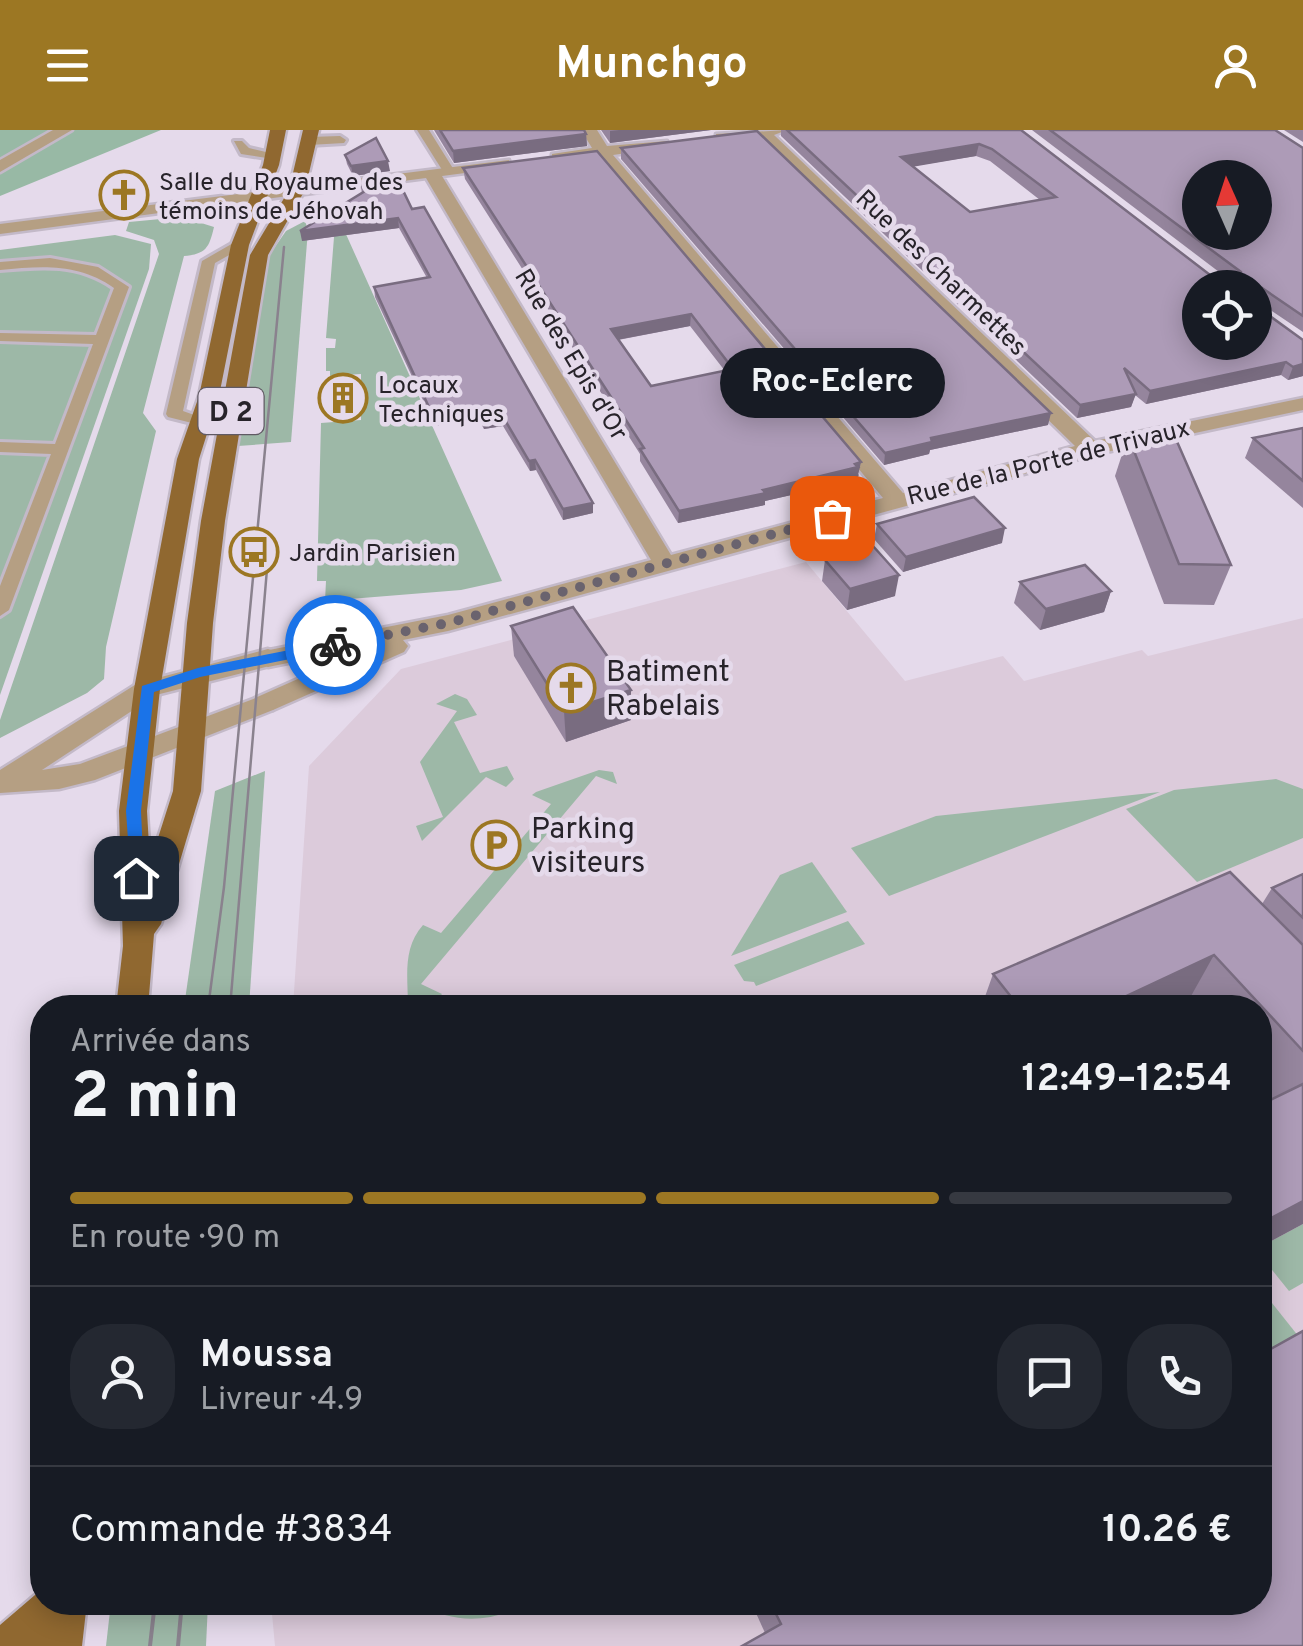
<!DOCTYPE html>
<html lang="fr">
<meta charset="utf-8">
<style>
:root{--surface:#171b24;--page:#242831;--text:#f1f3f6;--muted:#9ea1a6;--line:#363941;--accent:#9c7723}
body{margin:0;font-family:Overpass,sans-serif;background:var(--page);color:var(--text);height:100vh;display:flex;flex-direction:column;font-size:38px;white-space:nowrap}
*{box-sizing:border-box;margin:0}
p{font-size:32px;color:var(--muted)}
.icon{flex:none;width:55px;height:55px;fill:none;stroke:currentColor;stroke-width:2;stroke-linecap:round;stroke-linejoin:round}
.map{position:relative;flex:1;overflow:hidden}
.details{position:absolute;left:30px;top:865px;width:1242px;height:620px;display:flex;flex-direction:column;background:var(--surface);border-radius:40px;box-shadow:0 5px 25px #0003}
.details>*{flex:none}
.needle{width:65px;rotate:357deg}
.buttons{position:absolute;left:1182px;top:30px;display:grid;gap:20px}
.buttons a{display:grid;place-items:center;width:90px;height:90px;border-radius:50%;background:var(--surface);box-shadow:0 5px 25px #0003;font-size:50px}
.pin{position:absolute;display:grid;place-items:center;width:85px;height:85px;color:#fff;margin:-42px;border-radius:20px;box-shadow:0 5px 15px #0006}
.courier{position:absolute;display:grid;place-items:center;width:100px;height:100px;margin:-50px;border:8px solid #1a73e8;border-radius:50%;background:#fff;color:#222;box-shadow:0 2px 12px #0007}
.bubble{position:absolute;height:70px;border-radius:35px;background:var(--surface);box-shadow:0 5px 25px #0003;font-size:32px;font-weight:700;line-height:70px;text-align:center}
.summary em{font-style:normal;font-weight:700}
.summary div{display:flex;flex-direction:column-reverse}
.summary{display:flex;align-items:center;justify-content:space-between;height:170px;padding:0 40px}
h1{font-size:65px;font-weight:700;line-height:75px}
.bar{display:grid;grid-template-columns:repeat(4,1fr);gap:15px 10px;align-content:center;height:120px;padding:0 40px}
.bar i{height:12px;border-radius:8px;background:var(--line)}
.bar .current{background:var(--accent)}
.bar p{grid-column:span 4}
.line{display:flex;align-items:center;gap:25px;padding:0 40px;border-top:2px solid var(--line)}
.line div{flex:1}
.round{display:grid;place-items:center;flex:none;width:105px;height:105px;border-radius:40px;background:var(--page)}
header{display:flex;justify-content:space-between;align-items:center;height:130px;padding:0 40px;background:var(--accent);color:#fff;font-size:45px;font-weight:700}
.map>svg:first-child{display:block}
.medical{fill:#dccbdb}
.green{fill:#9db8a7}
.forest{fill:#98b9a5}
.lines{fill:none;stroke-linecap:round;stroke-linejoin:round}
.service-casing{stroke:#c3b9c8;stroke-width:6}
.minor-casing{stroke:#c3b9c8;stroke-width:5}
.tertiary-casing{stroke:#c3b9c8;stroke-width:5}
.primary-casing{stroke:#c3b9c8;stroke-width:5}
.service{fill:#b59f83;fill-rule:evenodd}
.minor{fill:#b59f83;fill-rule:evenodd}
.tertiary{fill:#b59f83;fill-rule:evenodd}
.primary{fill:#906830;fill-rule:evenodd}
.tram-far1{stroke:#8a828e;stroke-width:2.5}
.tram{stroke:#8a828e;stroke-width:4}
.wall{fill:#95859d;fill-rule:evenodd}
.shaded-wall{fill:#796c80}
.building{fill:#ad9bb7;stroke:#796c80;stroke-width:2.5;fill-rule:evenodd}
.route{fill:#1a73e8}
.done{stroke:#6a636e;stroke-width:10;stroke-dasharray:0 18}
.labels{text-anchor:middle;stroke-width:9;stroke-linejoin:round;paint-order:stroke}
.far-poi-label{font-size:25px;fill:#27232a;stroke:#e5daeb;text-anchor:start}
.far-street-label{font-size:25px;fill:#27232a;stroke:#e5daeb}
.shield{fill:#e5daeb;stroke:#605a64;stroke-width:2.5}
.shield-label{font-size:28px;font-weight:bold;fill:#27232a}
.poi-label{font-size:30px;fill:#27232a;stroke:#e5daeb;text-anchor:start}
</style>
<header><svg class="icon" aria-label="menu" viewBox="0 0 24 24"><path d="M4 6h16M4 12h16M4 18h16"/></svg>Munchgo<svg class="icon" aria-label="person" viewBox="0 0 24 24"><circle cx="12" cy="8" r="4"/><path d="M4 21q1-7 8-7t8 7"/></svg></header>
<div class="map">
<svg width="1303" height="1516" viewBox="0 0 1303 1516">
<rect width="100%" height="100%" fill="#e5daeb"/>
<path class="medical" d="M806,432L905,551L1003,526L1024,551L1142,520L1148,526L1303,488V1516H275L271,1473L1260,1472V878L293,877L309,636L401,539Z"/>
<g class="green">
<path d="M336,82L502,451L461,460L325,471L326,451H317L321,293L361,290V244L330,246V241H326V218H335L336,209L326,208Z"/>
<path d="M182,87L214,97C209,118 206,124 184,126L143,283L156,301L106,517L104,549L87,563L0,608V590L159,124L154,110L126,101L129,92Z"/>
<path d="M305,91L308,100L291,312L238,316L270,124L286,101Z"/>
<path d="M115,105L151,114L149,139L0,565V120Z"/>
<path d="M455,564L467,569L477,585L454,592L480,643L507,636L514,649L506,657L486,647L422,711L416,696L443,687L420,632L457,581L436,574Z"/>
<path d="M599,640L613,642L617,654L596,646L421,854L442,864L431,877H408C408,847 402,819 423,795L441,803L551,674L532,665L536,662Z"/>
<path d="M265,641L249,877H184L215,661Z"/>
<path d="M1276,649L1303,659V708L1197,752L1126,679L1174,660Z"/>
<path d="M1160,662L889,766L851,718L936,686Z"/>
<path d="M812,732L847,782L731,826L780,745Z"/>
<path d="M848,791L865,814L756,856L754,852L744,851L734,835Z"/>
<path d="M1303,1094V1153L1289,1161L1260,1125V1117Z"/>
<path d="M1260,1158L1303,1212L1260,1240Z"/>
<path d="M111,1472L208,1473L206,1516H106Z"/>
<path d="M418,1473H528C490,1493 455,1495 418,1473Z"/>
</g>
<path class="forest" d="M0,0H161L0,66Z"/>
<g class="lines">
<g class="service-casing">
<g id="service">
<path d="M417,0H429L454,40L452,43H444Z"/>
<path d="M340,6L346,10L344,13L309,15L303,11L309,7Z"/>
<path d="M234,11H242L249,18L279,25L273,29L241,24Z"/>
<path d="M235,112L247,115L215,133L183,281L208,290L200,295L168,287L166,284L202,131Z"/>
<path d="M50,128L98,137L129,157L9,480L0,486V456L51,324L0,322V312L55,314L93,214L0,211V203L96,205L114,158C78,133 43,136 0,140V132Z"/>
</g>
</g>
<g class="minor-casing">
<g id="minor">
<path d="M53,0H72L0,42V30Z"/>
<path d="M581,0H597L607,16L667,11V17L613,25L903,363L1075,316L758,7L722,12L716,10V4L787,0L774,5L1095,311L1303,268V280L1097,324L448,501L403,510L408,516L404,522L273,580H255L251,574L255,568L372,516L268,537L259,534L255,528L259,522L448,485L651,430L426,48L0,104V94L509,30V36L503,38L442,46L671,425L883,368L598,27L552,30V24L592,18Z"/>
</g>
</g>
<g class="tertiary-casing">
<path id="tertiary" d="M268,519L277,522L281,528L277,534L156,565L42,640L80,634L264,565L273,568L277,574L273,580L95,650L59,659L0,663V640L138,553Z"/>
</g>
<g class="primary-casing">
<g id="primary">
<path d="M270,0H286L279,35L249,115L219,266L199,329L160,559L147,681L150,733L173,661L187,493L201,391L250,125L289,60L303,0H319L305,60L268,125L225,391L213,493L201,661L161,794L154,804L148,878H116L123,816L119,681L134,559L177,329L199,266L231,115L263,35Z"/>
<path d="M42,1459V1472H87L82,1516H0V1495Z"/>
</g>
</g>
<use href="#service" class="service"/>
<use href="#minor" class="minor"/>
<use href="#tertiary" class="tertiary"/>
<use href="#primary" class="primary"/>
<g class="tram-far1">
<path d="M208,878L224,757L284,117"/>
<path d="M230,878L267,439"/>
</g>
<g class="tram">
<path d="M150,1516L155,1472"/>
<path d="M178,1516L182,1472"/>
</g>
</g>
<g class="wall">
<path d="M434,0H584L586,4L587,16L454,33Z"/>
<path d="M601,0H711L610,13Z"/>
<path d="M781,0H1021L1214,148H1227L1032,0H1275L1303,18V202L1257,171L1256,176L1303,210V246L1288,250L1281,245L1146,274L1135,265L1131,277L1077,288L781,6ZM976,26L990,31L1040,70L970,82L913,36Z"/>
<path d="M1284,0H1303V12Z"/>
<path d="M621,18L1048,295L930,320L929,324L884,335L621,29Z"/>
<path d="M597,21L859,345L857,350L765,371V375L678,393L640,331V324L465,49L463,38ZM690,196L725,241L651,256L618,210Z"/>
<path d="M345,25L390,41L353,46L347,34Z"/>
<path d="M360,52L412,79L593,373V383L563,390L536,340L530,341L503,296L484,299L478,288L435,296L375,167L374,157L427,148L399,98L302,111L362,63Z"/>
<path d="M1303,298V378L1245,328L1253,308Z"/>
<path d="M1128,306L1231,435L1214,475L1164,474L1115,346Z"/>
<path d="M877,394L1002,413L903,442L874,409Z"/>
<path d="M825,430L895,466L847,480L822,451Z"/>
<path d="M1020,452L1111,461L1104,482L1040,500L1014,473Z"/>
<path d="M511,496L631,590L566,612L514,526Z"/>
<path d="M1303,744V1094L1270,970L1260,959V878H1188L1186,875L1181,878H981L993,844L1262,774L1272,758Z"/>
<path d="M751,1472H1260L1303,1516L765,1503Z"/>
</g>
<g class="shaded-wall">
<path d="M619,0H711L610,13V1Z"/>
<path d="M586,4L587,16L454,33L453,21Z"/>
<path d="M979,14L976,26L900,39L901,27Z"/>
<path d="M388,31L390,41L353,46L351,36Z"/>
<path d="M398,88L399,98L302,111L300,101Z"/>
<path d="M691,184L690,196L611,211V199Z"/>
<path d="M1286,232L1281,245L1146,274L1150,261Z"/>
<path d="M1303,234V246L1288,250L1293,237Z"/>
<path d="M1136,264L1131,277L1077,288L1080,275Z"/>
<path d="M477,278L478,288L435,296L433,286Z"/>
<path d="M1051,283L1048,295L930,320L929,324L884,335L885,323L931,308Z"/>
<path d="M502,285L503,296L484,299L482,289Z"/>
<path d="M535,330L536,340L530,341L529,331Z"/>
<path d="M861,332L857,350L765,371V375L678,393L679,381Z"/>
<path d="M593,373V383L563,390V379Z"/>
<path d="M1005,398L1002,413L903,442L906,427Z"/>
<path d="M899,445L895,466L847,480L850,459Z"/>
<path d="M1111,461L1104,482L1040,500L1046,479Z"/>
<path d="M631,560V590L566,612L564,581Z"/>
<path d="M1214,825L1186,875L1181,878H1114L1118,870Z"/>
<path d="M1303,1071V1094L1260,1117V1094Z"/>
</g>
<g class="building">
<path d="M440,0H584L586,4L453,21Z"/>
<path d="M787,0H1021L1214,148H1241V142L1050,0H1275L1303,18V186L1262,158L1256,161V176L1303,210V234L1293,237L1286,232L1150,261L1124,238L1136,264L1080,275ZM979,14L992,19L1056,67L970,82L901,27ZM1200,48H1255V102H1200ZM1200,158H1255V212H1200Z"/>
<path d="M757,1L1051,283L931,308L932,312L885,323L621,18Z"/>
<path d="M376,8L388,31L351,36L345,25Z"/>
<path d="M597,21L861,332L855,334L858,337L763,360L766,363L679,381L640,319L644,318L463,38ZM691,184L733,239L651,256L611,199Z"/>
<path d="M397,48L412,79L424,77L593,373L563,379L535,330L529,331L502,285L482,289L477,278L433,286L374,157L430,147L398,88L300,101L365,61L360,52Z"/>
<path d="M1303,298V351L1253,308Z"/>
<path d="M1128,306L1175,307L1231,435L1179,434Z"/>
<path d="M974,367L1005,398L906,427L877,394Z"/>
<path d="M873,416L899,445L850,459L825,430Z"/>
<path d="M1085,435L1111,461L1046,479L1020,452Z"/>
<path d="M573,477L631,560L564,581L511,496Z"/>
<path d="M1230,742L1303,815V921L1214,825L1118,870L1124,878H1020L993,844Z"/>
<path d="M1303,744V788L1272,758Z"/>
<path d="M1303,954V1071L1260,1094V975Z"/>
<path d="M1303,1201V1516H742L781,1494L770,1472H1260V1225Z"/>
</g>
<path class="route" d="M335,511L342,515L340,519L200,547L154,562L141,681L144,748L142,753H131L126,681L142,556L198,538Z"/>
<g class="lines">
<path class="done" d="M335,515L448,493L832,388"/>
</g>
<defs>
<g id="church-ring" transform="scale(2.5)"><circle r="9.5" fill="#e5daeb" stroke="#9c7723" stroke-width="1.5"/><path d="M-1.2-6h2.4v3.5h3.3v2.4h-3.3V6h-2.4V-.1h-3.3v-2.4h3.3Z" fill="#9c7723"/></g>
<g id="building-ring" transform="scale(2.5)"><circle r="9.5" fill="#e5daeb" stroke="#9c7723" stroke-width="1.5"/><path d="M-4-6H4V6H1V3H-1V6H-4ZM-2.5-4.3h1.7v1.8h-1.7ZM.8-4.3h1.7v1.8H.8ZM-2.5-1h1.7V.8h-1.7ZM.8-1h1.7V.8H.8Z" fill="#9c7723"/></g>
<g id="bus-ring" transform="scale(2.5)"><circle r="9.5" fill="#e5daeb" stroke="#9c7723" stroke-width="1.5"/><path d="M-5-6H5V4H4V6H2V4H-2V6H-4V4H-5ZM-3.5-4V0h7V-4ZM-3.5 1.2v1.5H-2V1.2ZM2 1.2v1.5H3.5V1.2Z" fill="#9c7723"/></g>
<g id="parking-ring" transform="scale(2.5)"><circle r="9.5" fill="#e5daeb" stroke="#9c7723" stroke-width="1.5"/><path d="M-3.5-5.5H1a3.5 3.5 0 0 1 0 7H-1V5.5H-3.5ZM-1-3.4V-.6H.8a1.4 1.4 0 0 0 0-2.8Z" fill="#9c7723"/></g>
</defs>
<g fill-rule="evenodd">
<use href="#church-ring" x="124" y="65"/>
<use href="#building-ring" x="343" y="268"/>
<use href="#bus-ring" x="254" y="422"/>
<use href="#church-ring" x="571" y="558"/>
<use href="#parking-ring" x="496" y="715"/>
</g>
<g class="labels">
<g class="far-poi-label">
<text x="159" y="60">Salle du Royaume des<tspan x="159" dy="29">témoins de Jéhovah</tspan></text>
<text x="378" y="263">Locaux<tspan x="378" dy="29">Techniques</tspan></text>
<text x="289" y="431">Jardin Parisien</text>
</g>
<g class="far-street-label">
<text transform="translate(942 142) rotate(44)" y="9">Rue des Charmettes</text>
<text transform="translate(572 224) rotate(59)" y="9">Rue des Epis d'Or</text>
<text transform="translate(1048 331) rotate(-14)" y="9">Rue de la Porte de Trivaux</text>
</g>
<rect class="shield" x="198.5" y="258" width="65" height="46" rx="8"/>
<g class="shield-label">
<text x="231" y="291">D 2</text>
</g>
<g class="poi-label">
<text x="606" y="551">Batiment<tspan x="606" dy="34">Rabelais</tspan></text>
<text x="531" y="708">Parking<tspan x="531" dy="34">visiteurs</tspan></text>
</g>
</g>
</svg>
<div class="buttons">
<a><svg class="needle" viewBox="-14 -14 28 28"><path d="M0-13l5 13h-10z" fill="#e53935"/><path d="M0 13l5-13h-10z" fill="#9ea1a6"/></svg></a>
<a><svg class="icon" aria-label="locate" viewBox="0 0 24 24"><circle cx="12" cy="12" r="6"/><path d="M12 2v4M12 18v4M2 12h4M18 12h4"/></svg></a>
</div>
<div class="pin" style="left:832px;top:388px;background:#ea580c"><svg class="icon" aria-label="bag" viewBox="0 0 24 24"><path d="M5 8h14l-1 12H6zM9 8a3 3 0 0 1 6 0"/></svg></div>
<div class="pin" style="left:136px;top:748px;background:#1f2937"><svg class="icon" aria-label="home" viewBox="0 0 24 24"><path d="M3 11l9-7 9 7M6 9v11h12V9"/></svg></div>
<div class="courier" style="left:335px;top:515px"><svg class="icon" aria-label="bike" viewBox="0 0 24 24"><circle cx="6" cy="16" r="4"/><circle cx="18" cy="16" r="4"/><path d="M6 16l4-8h5l3 8M10 8l3 8H6M13 5h3"/></svg></div>
<div class="bubble" style="left:720px;top:218px;width:225px">Roc-Eclerc</div>
<section class="details">
<div class="summary"><div><h1>2 min</h1><p>Arrivée dans</p></div><em>12:49–12:54</em></div>
<div class="bar"><i class="current"></i><i class="current"></i><i class="current"></i><i></i><p>En route · 90 m</p></div>
<div class="line" style="height:180px"><a class="round"><svg class="icon" aria-label="person" viewBox="0 0 24 24"><circle cx="12" cy="8" r="4"/><path d="M4 21q1-7 8-7t8 7"/></svg></a><div><b>Moussa</b><p>Livreur · 4.9</p></div><a class="round"><svg class="icon" aria-label="chat" viewBox="0 0 24 24"><path d="M4 5h16v11H9l-5 4z"/></svg></a><a class="round"><svg class="icon" aria-label="phone" viewBox="0 0 24 24"><path d="M5 4h4l2 5-3 2q2 4 5 5l2-3 5 2v4C11 20 4 13 5 4z"/></svg></a></div>
<div class="line" style="height:130px"><div>Commande #3834</div><b>10.26 €</b></div>
</section>
</div>
